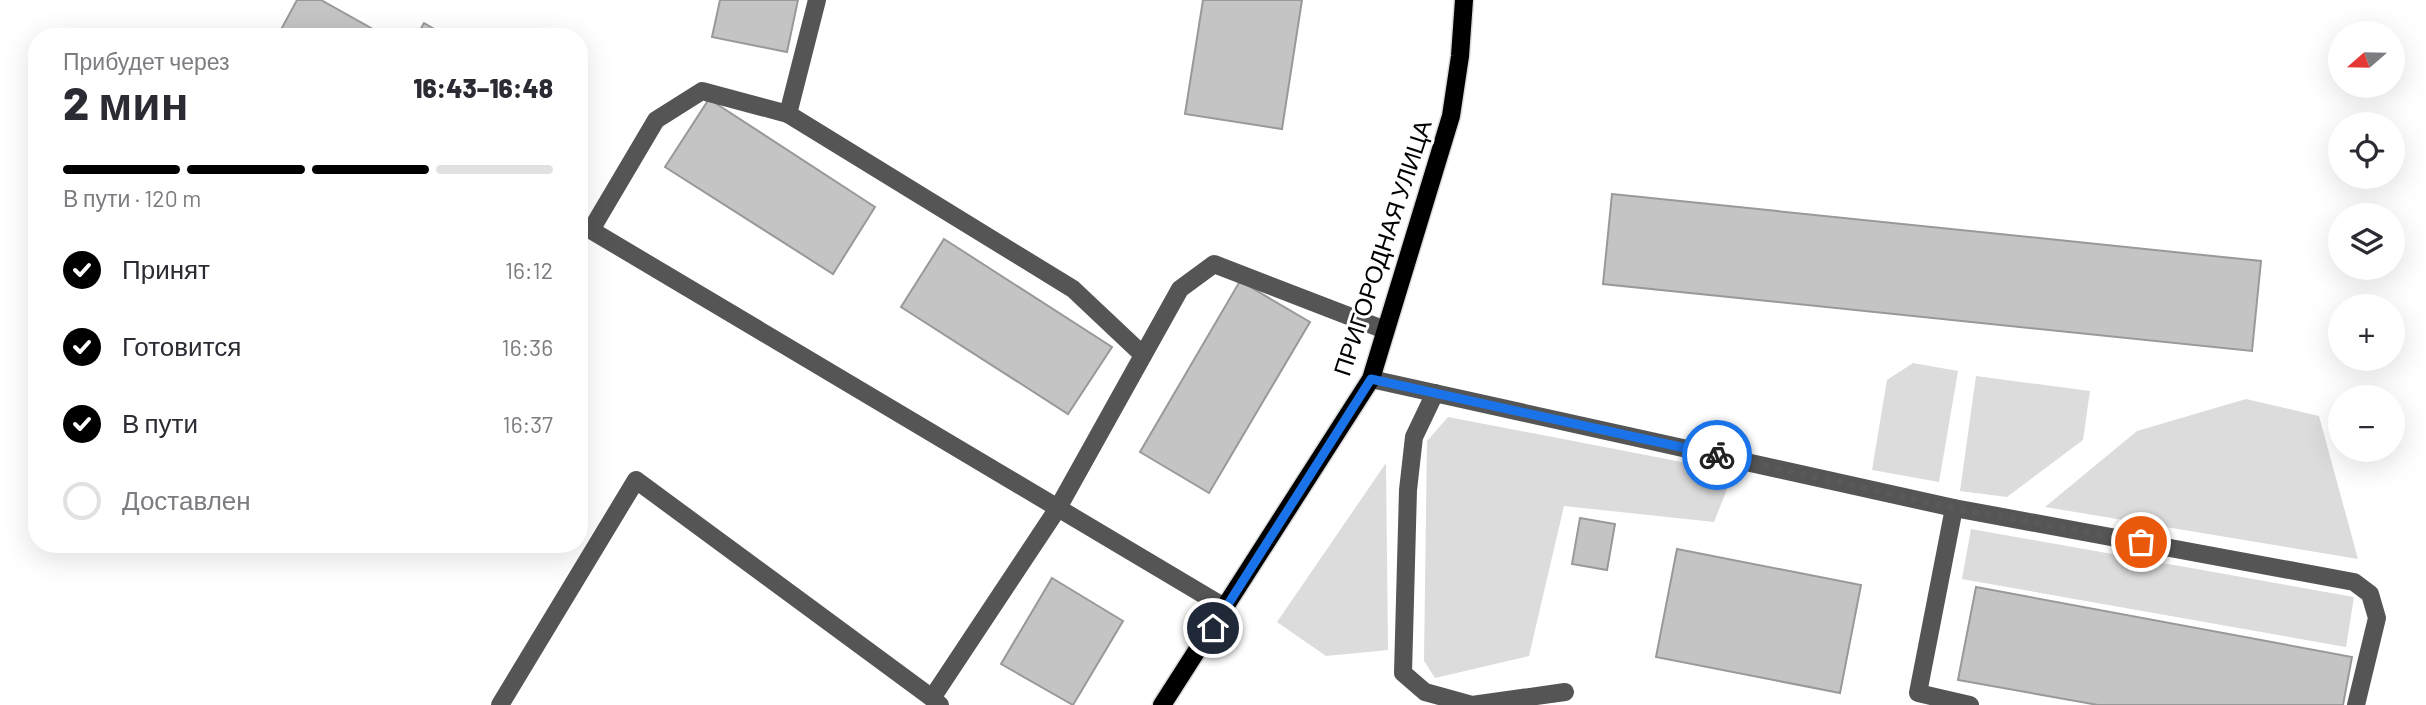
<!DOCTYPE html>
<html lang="ru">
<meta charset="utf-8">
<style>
:root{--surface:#fff;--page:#f7f7f7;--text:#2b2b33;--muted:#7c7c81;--line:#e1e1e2;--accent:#000}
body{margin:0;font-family:Barlow,sans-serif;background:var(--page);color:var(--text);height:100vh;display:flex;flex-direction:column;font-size:26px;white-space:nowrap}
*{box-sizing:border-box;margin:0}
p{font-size:23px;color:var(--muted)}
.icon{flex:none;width:38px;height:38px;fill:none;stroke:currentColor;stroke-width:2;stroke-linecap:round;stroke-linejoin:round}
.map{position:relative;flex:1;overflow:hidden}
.sheet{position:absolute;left:28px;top:28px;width:560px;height:525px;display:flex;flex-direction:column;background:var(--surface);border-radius:28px;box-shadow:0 7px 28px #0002}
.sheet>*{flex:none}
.needle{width:46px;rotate:250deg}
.buttons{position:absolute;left:2328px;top:21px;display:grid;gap:14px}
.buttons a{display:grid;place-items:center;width:77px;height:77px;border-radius:50%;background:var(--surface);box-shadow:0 7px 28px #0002;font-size:35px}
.pin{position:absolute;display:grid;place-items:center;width:60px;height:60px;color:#fff;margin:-30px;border:4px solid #fff;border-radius:50%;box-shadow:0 2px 7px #0007}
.courier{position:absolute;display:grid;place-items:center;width:70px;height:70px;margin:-35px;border:5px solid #1a73e8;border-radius:50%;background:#fff;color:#222;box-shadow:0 2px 9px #0007}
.summary em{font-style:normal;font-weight:800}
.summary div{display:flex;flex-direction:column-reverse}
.summary{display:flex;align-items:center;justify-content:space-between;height:119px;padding:0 35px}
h1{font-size:46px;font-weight:800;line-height:52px}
.bar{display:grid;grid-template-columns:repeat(4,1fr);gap:10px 7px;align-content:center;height:84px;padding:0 35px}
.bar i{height:9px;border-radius:5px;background:var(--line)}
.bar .active{background:var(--accent)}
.bar p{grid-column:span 4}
ol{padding:0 35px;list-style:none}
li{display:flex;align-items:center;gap:21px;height:77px}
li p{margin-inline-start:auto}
li .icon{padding:7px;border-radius:50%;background:var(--accent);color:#fff;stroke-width:4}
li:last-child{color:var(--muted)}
li i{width:38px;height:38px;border:4px solid var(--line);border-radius:50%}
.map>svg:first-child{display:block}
.green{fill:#dcdcdc}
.building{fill:#c4c4c4;stroke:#999;stroke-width:2}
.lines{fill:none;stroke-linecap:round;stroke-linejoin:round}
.major-casing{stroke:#dbdbdb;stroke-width:21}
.minor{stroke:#555;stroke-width:18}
.major{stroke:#000;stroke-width:18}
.done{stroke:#595959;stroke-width:7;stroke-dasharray:0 12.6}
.route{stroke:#1a73e8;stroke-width:9}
.labels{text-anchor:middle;stroke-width:6;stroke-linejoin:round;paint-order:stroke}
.street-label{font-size:24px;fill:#000;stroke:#fff}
</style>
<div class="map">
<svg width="2426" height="705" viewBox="0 0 2426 705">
<rect width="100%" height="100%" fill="#fff"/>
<g class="green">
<path d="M1913,363L1958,371L1939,482L1872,470L1887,380Z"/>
<path d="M1976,376L2090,391L2083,440L2007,497L1960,491Z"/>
<path d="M2246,399L2319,416L2358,559L2045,507L2137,431Z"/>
<path d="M1448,417L1734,472L1714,522L1564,506L1529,656L1435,678L1424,661L1427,441Z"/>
<path d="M1386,463L1388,650L1326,656L1277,622Z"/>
<path d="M1971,529L2354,597L2346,647L1962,579Z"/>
</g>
<g class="building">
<path d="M297,0H321L387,37H277Z"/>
<path d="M720,0H798L787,52L712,37Z"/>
<path d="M1203,0H1302L1282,129L1185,114Z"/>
<path d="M424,23L448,37H416Z"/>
<path d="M709,99L875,207L833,274L665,167Z"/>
<path d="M1612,194L2261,261L2252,351L1603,284Z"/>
<path d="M944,239L1112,347L1068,414L901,307Z"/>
<path d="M1240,281L1310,322L1209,493L1140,452Z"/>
<path d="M1580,518L1615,524L1607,570L1572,564Z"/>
<path d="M1677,549L1861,585L1840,693L1656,657Z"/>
<path d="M1052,578L1123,621L1073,705L1001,664Z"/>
<path d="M1976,587L2352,657L2343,705H2098L1958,680Z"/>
</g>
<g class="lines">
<g class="major-casing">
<path id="major" d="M1162,705L1371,379L1451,116L1460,56L1464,0"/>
</g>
<g class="minor">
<path d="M817,0L788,114L1073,289L1143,355"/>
<path d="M579,223L1226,608"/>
<path d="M591,230L656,120L702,91L788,114"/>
<path d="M1371,379L1954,508L2354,582L2370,594L2377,618L2356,705"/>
<path d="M1435,393L1414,437L1408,490L1403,673L1425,692L1472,705L1565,692"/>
<path d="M1954,508L1918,693L1970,705"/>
<path d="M500,705L636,480L932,698"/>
<path d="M940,705L932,698L1058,508L1180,289L1214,264L1385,330"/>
</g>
<use href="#major" class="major"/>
</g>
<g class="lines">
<path class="done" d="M1717,455L1954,508L2141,542"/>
<path class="route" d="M1213,628L1371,379L1717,455"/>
</g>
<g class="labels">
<g class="street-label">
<text transform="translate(1383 248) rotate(-72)" y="8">ПРИГОРОДНАЯ УЛИЦА</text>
</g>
</g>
</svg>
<div class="buttons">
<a><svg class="needle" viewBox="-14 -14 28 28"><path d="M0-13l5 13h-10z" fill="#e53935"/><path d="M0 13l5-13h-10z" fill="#7c7c81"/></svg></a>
<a><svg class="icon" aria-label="locate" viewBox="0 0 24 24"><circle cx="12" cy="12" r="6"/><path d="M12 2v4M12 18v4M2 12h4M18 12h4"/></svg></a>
<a><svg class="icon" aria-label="layers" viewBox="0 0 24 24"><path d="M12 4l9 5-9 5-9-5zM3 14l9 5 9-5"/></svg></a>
<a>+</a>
<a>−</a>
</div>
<div class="pin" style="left:2141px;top:542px;background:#ea580c"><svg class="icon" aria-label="bag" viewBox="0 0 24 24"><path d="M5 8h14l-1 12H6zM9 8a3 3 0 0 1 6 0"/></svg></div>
<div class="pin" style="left:1213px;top:628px;background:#1f2937"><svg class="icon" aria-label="home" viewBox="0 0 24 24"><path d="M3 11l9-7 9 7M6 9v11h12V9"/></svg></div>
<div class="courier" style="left:1717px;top:455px"><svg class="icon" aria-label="bike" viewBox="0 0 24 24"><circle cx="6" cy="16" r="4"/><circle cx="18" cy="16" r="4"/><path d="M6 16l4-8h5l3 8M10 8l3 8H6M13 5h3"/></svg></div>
<section class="sheet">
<div class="summary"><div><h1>2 мин</h1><p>Прибудет через</p></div><em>16:43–16:48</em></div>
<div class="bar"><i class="active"></i><i class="active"></i><i class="active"></i><i></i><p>В пути · 120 m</p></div>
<ol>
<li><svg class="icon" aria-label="check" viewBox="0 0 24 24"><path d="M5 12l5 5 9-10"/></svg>Принят<p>16:12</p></li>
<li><svg class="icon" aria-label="check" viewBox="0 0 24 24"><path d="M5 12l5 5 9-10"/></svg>Готовится<p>16:36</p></li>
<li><svg class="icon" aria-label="check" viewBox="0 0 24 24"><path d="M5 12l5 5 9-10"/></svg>В пути<p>16:37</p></li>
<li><i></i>Доставлен</li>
</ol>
</section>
</div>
